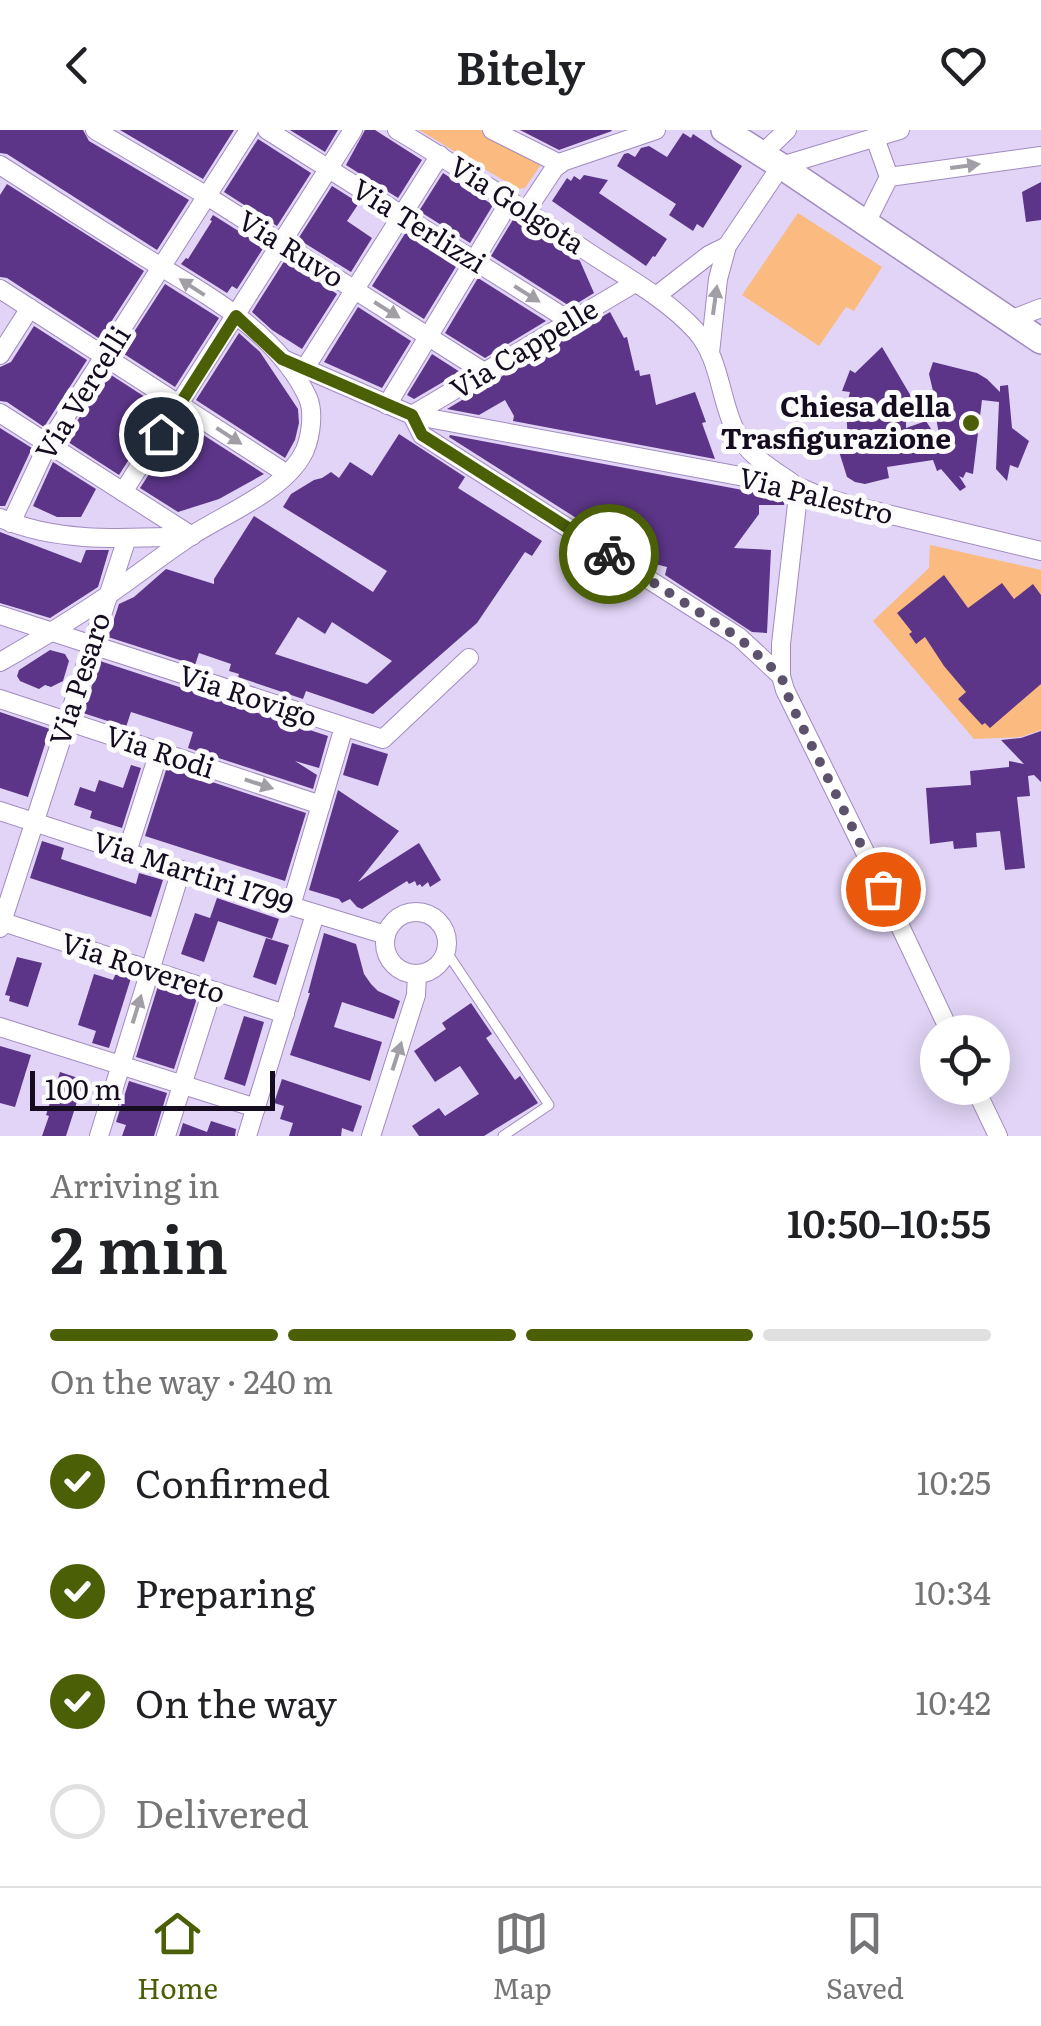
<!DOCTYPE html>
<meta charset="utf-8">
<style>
:root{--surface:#fff;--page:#f6f6f6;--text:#202124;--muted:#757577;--line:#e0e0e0;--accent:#4b5f06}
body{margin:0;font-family:Literata,serif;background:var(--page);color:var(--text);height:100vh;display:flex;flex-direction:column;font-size:38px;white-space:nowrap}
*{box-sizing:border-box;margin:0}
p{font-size:32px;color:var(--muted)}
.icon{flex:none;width:55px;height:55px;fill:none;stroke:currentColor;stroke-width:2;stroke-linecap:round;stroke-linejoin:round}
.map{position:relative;height:1006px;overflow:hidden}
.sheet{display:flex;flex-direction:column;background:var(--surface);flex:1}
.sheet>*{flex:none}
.controls{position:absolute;left:920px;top:885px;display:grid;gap:20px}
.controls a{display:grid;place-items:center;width:90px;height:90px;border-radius:50%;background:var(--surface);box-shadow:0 5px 25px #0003;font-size:50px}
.scale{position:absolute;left:30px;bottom:25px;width:245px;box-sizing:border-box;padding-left:10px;border:5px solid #150c20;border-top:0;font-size:28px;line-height:35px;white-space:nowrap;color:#150c20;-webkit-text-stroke:8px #fcfcfc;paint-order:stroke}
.pin{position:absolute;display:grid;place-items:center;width:85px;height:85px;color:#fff;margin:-42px;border:5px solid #fff;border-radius:50%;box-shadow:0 2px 10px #0007}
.courier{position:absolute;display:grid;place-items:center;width:100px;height:100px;margin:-50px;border:8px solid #4b5f06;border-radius:50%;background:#fff;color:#222;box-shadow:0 2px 12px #0007}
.head em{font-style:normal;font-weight:600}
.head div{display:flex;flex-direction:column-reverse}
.head{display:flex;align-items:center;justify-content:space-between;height:170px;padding:0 50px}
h1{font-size:65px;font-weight:600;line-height:75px}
.bar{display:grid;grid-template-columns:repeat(4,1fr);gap:15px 10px;align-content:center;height:120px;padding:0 50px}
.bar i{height:12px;border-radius:8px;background:var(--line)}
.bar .current{background:var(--accent)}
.bar p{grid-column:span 4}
ol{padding:0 50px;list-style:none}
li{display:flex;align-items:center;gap:30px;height:110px}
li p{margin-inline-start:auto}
li .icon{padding:10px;border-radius:50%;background:var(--accent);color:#fff;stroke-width:4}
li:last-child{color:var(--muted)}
li i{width:55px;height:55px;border:5px solid var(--line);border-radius:50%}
header{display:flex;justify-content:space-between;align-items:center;height:130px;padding:0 50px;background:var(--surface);font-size:45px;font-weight:600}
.menu{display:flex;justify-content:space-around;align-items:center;height:140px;border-top:2px solid var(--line);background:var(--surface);font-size:28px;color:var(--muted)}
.menu a{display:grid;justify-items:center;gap:5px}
.menu .current{color:var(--accent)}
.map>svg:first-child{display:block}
.green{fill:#faba80}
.building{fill:#5c3588;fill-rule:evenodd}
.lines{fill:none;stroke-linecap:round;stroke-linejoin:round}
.lane-casing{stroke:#a18bc0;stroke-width:11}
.street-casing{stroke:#a18bc0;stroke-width:20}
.secondary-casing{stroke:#a18bc0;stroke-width:28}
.lane{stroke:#fff;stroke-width:9}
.street{stroke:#fff;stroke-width:18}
.secondary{stroke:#fff;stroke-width:25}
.oneway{fill:#a19ea6}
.done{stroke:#5c526b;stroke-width:10;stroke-dasharray:0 18}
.route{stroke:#4b5f06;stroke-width:12}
.poi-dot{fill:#4b5f06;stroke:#fcfcfc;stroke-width:4}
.labels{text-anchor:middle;stroke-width:10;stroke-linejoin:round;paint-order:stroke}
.street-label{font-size:28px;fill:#150c20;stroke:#fcfcfc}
.poi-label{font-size:28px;font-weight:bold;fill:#150c20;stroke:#fcfcfc;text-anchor:end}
</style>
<header><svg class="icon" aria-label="back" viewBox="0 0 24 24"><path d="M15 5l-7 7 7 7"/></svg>Bitely<svg class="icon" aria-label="heart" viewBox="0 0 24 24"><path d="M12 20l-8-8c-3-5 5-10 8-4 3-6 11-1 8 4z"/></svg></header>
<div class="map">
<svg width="1041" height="1006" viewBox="0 0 1041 1006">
<rect width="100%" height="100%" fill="#e1d4f6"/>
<g class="green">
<path d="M419,0H482L544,30L525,58L518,59Z"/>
<path d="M798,83L882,137L854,181L846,177L819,216L742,165Z"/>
<path d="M930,415L1041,440V600L1021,607L974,609L873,491L929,438Z"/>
</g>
<g class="building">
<path d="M0,0H83L89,11L189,70L157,120L7,24L0,23Z"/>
<path d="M120,0H234L203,49Z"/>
<path d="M290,0H338L325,22Z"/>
<path d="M365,0H375L422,30L398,68L346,35Z"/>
<path d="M520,0H611L612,1L559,20Z"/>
<path d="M683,3L691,8L693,4L742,36L703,98L697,94L693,101L669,85L676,74L617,36L624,24L628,23L635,27L641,18L649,16L667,27Z"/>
<path d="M258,9L311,43L277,96L224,62Z"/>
<path d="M443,43L493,75L470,113L419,81Z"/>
<path d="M584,45L608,50L599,63L667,109L655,127L653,126L646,136L552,71L567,48L571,51L574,46L580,50Z"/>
<path d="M1041,52V90L1026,92L1022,62Z"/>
<path d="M7,54L144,141L100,209L7,148L0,147V65Z"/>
<path d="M332,56L359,73L347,91L372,108L351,142L298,109Z"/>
<path d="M213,85L264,117L237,159L232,156L227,163L181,134L186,128L188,129L212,91L210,90Z"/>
<path d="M514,88L580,131L594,163L571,177L491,126Z"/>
<path d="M406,102L457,135L424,189L372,156Z"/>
<path d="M285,130L337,164L302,219L272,200L252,182Z"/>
<path d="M478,148L546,191L485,228L445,203Z"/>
<path d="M165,154L219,188L175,257L121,222Z"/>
<path d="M358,177L411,211L382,258L324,232Z"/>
<path d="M610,182L624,208L627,207L635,241L639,240L640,246L650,244L656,275L695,262L706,292L702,293L715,329L513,291L514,286L505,270L479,285L447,279Z"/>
<path d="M34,196L87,230L44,297L7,272L0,271V237L11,232Z"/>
<path d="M239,203L260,222L298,279L299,293L295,310L285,328L196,270Z"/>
<path d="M882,217L912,268L906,276V298L926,291L941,315L935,282L937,278L929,244L933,232L977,243L987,249L1000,262V256L1008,255L1012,298L1029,311L1018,338L1010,335L1007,351L996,339L999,272L982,270L973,344L966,342L963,348L959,346L966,357L960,361L941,339L937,341L933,330L887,337L889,348L865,354L855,352L847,347L837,315L848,312L846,278L850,262L842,261L850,240L855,243Z"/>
<path d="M432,224L460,242L414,269L407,265Z"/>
<path d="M108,243L162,278L119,345L65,310Z"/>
<path d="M183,292L264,344L219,369L178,382L140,358Z"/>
<path d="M0,298L32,318L5,376H0Z"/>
<path d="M399,304L465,347L458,358L542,411L532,426L525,422L477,493L373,584L306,561L303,569L238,547L239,544L229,541L231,534L199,523L195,535L108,507L119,474L134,467L166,439L214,454V449L254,386L373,462L387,441L283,377L291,364L314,350L322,348L331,342L339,348L350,332L372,346ZM298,487L325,504L332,492L392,531L367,554L275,524Z"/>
<path d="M450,305L785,368L784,375H759V384L734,418L771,420L767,503L752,502L665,445L667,437L651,433L653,423L629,417L628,421L449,307Z"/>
<path d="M53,332L96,359L81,387H57L33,376Z"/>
<path d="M0,402L81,433L86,420H109L98,457L50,488L0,473Z"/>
<path d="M944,445L968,478L1002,453L1014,469L1033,454L1041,465V554L990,598L985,593L982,595L958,569L966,562L944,536L925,507L916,514L909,504L912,502L897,483Z"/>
<path d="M50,520L65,524L69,531L63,551L51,557L45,555L39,559L20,551L17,546L19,540Z"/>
<path d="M100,531L328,606L319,638L295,631L317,645L313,659L188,618L193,602L131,582L126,597L83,583Z"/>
<path d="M0,582L50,599L28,667L0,658Z"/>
<path d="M1041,601V652L1034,645L1028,646L1030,666L1017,667L1025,738L1005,740L1000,701L976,703L977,717L954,719L953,711L930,714L926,658L971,655L970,641L1009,637V631L1024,634L1001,610L1021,608Z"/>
<path d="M352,613L388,624L378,656L343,645Z"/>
<path d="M131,635L141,638L122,698L90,688L92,681L74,675L80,657L95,662L99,650L123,658Z"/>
<path d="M167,637L306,683L285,751L145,706Z"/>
<path d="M338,660L399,701L358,752L419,713L441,750L430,757L428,752L422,757L420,754L417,756L415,751L409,754L407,751L362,779L357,777L350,769L342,773L339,769L309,760Z"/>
<path d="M42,711L64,718L61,729L136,754L139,743L163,750L151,787L30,748Z"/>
<path d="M217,768L279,789L272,809L218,791L204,832L181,824L195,783L210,788Z"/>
<path d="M324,803L356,814L364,844L371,854L378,861L400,871L394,889L342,872L334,897L382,912L370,951L290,925L310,863H308Z"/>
<path d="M266,808L289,815L276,855L253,847Z"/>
<path d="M17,827L42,833L28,877L9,871L10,866L5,865Z"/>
<path d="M116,843L131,848L109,918L92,913L96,901L78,895L94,844L113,850Z"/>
<path d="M158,856L197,868L174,939L136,927Z"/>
<path d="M471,873L492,904L486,908L515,950L520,946L538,973L484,1006H419L412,996L439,978L445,986L479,964L460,936L435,952L414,921L446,899L442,893Z"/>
<path d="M244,886L264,892L245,956L224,949Z"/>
<path d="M0,916L31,925L15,977L0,973Z"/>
<path d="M60,942L84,950L66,1006H42L49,986L46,985Z"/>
<path d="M282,949L362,976L353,1002L342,998L341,1006H289L293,993L280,989L284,976L274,973Z"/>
<path d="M129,951L167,963L154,1006H122L126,995L116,992Z"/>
<path d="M211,991L236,999L235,1006H179L183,993L207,1002Z"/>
</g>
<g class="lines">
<g class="lane-casing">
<path id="lane" d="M446,821L549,975L503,1006"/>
</g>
<g class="street-casing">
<g id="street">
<path d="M95,0L207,66L484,242"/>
<path d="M267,0L570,191"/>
<path d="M397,0C461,38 523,79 585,120C622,145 665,167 696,201C720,228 720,269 735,300C747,324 770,338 791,352"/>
<path d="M492,0L560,34"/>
<path d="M762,24L787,0"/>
<path d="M0,35C45,64 90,93 135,121C197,160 276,198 308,268C314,282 311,305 305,320C287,360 226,383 191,406C161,426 133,448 104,468C70,491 35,512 0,532"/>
<path d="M889,47L1041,26"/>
<path d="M526,81L554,39L562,32L656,0"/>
<path d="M866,93L889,47L875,8"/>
<path d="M0,159L287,344"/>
<path d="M656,166L709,125L727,116"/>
<path d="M1010,190L1041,178"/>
<path d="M710,223L718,149L727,116L781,36L900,0"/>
<path d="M0,225L30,178"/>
<path d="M283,229L412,285L799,357L820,366L854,376L1041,421"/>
<path d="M305,238L440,25"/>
<path d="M387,275L510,71"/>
<path d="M0,283L192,406"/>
<path d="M412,285L422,305L739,507L781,546"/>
<path d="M412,285L635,153"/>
<path d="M799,357L781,514V546L785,560L866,724L950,902"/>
<path d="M123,362L353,0"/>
<path d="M0,388C59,414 129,408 192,406"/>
<path d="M11,393L48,314L249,0"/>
<path d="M0,485L383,609L469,528"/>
<path d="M0,569L321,675"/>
<path d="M0,681L291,776L386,805"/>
<path d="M127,722L159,622"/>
<path d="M291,776L344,597"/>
<circle cx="416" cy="813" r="31"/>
<path d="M0,791L285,884"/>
<path d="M0,798L127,408"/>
<path d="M0,897L256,978"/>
<path d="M975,958L998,1006"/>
<path d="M99,1006L181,740"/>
<path d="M166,1006L212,861"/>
<path d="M247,1006L315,784"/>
<path d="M371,1006L416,865L417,844"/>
</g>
</g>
<g class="secondary-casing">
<path id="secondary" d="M724,0L781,36L1041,211"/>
</g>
<use href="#lane" class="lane"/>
<use href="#street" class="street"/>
<use href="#secondary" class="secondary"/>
</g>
<defs><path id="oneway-solid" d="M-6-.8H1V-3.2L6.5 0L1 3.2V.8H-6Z" transform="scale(2.5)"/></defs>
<g class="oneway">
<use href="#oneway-solid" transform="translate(965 36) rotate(-8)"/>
<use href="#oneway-solid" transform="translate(192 157) rotate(-147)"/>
<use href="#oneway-solid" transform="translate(527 164) rotate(32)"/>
<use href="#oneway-solid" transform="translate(715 170) rotate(-82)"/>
<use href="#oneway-solid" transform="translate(387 180) rotate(32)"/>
<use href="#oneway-solid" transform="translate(229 306) rotate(33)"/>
<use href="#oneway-solid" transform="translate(259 654) rotate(18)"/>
<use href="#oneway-solid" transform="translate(137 879) rotate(-73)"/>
<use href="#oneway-solid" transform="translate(397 926) rotate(-72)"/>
</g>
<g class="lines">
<path class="done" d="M609,424L739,508L781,546L791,574L883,759"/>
<path class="route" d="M161,304L236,186L282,229L412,285L422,305L609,424"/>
</g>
<circle class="poi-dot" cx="971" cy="293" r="10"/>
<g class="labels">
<g class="street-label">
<text transform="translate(517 75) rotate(33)" y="10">Via Golgota</text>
<text transform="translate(419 96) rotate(32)" y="10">Via Terlizzi</text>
<text transform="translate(291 119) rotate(32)" y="10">Via Ruvo</text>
<text transform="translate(524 219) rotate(-31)" y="10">Via Cappelle</text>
<text transform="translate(83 263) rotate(-58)" y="10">Via Vercelli</text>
<text transform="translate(816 366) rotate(14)" y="10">Via Palestro</text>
<text transform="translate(80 549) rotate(-72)" y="10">Via Pesaro</text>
<text transform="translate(248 566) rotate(18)" y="10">Via Rovigo</text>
<text transform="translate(160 622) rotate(18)" y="10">Via Rodi</text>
<text transform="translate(193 743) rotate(18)" y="10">Via Martiri 1799</text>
<text transform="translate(143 838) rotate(18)" y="10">Via Rovereto</text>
</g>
<g class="poi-label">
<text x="951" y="287">Chiesa della<tspan x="951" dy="32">Trasfigurazione</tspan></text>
</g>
</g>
</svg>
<div class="controls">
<a><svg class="icon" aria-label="locate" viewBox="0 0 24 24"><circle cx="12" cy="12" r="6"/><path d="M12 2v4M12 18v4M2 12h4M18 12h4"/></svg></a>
</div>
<div class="scale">100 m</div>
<div class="pin" style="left:883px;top:759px;background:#ea580c"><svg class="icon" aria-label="bag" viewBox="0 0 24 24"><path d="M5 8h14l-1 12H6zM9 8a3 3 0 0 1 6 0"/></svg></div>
<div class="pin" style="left:161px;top:304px;background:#1f2937"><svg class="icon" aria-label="home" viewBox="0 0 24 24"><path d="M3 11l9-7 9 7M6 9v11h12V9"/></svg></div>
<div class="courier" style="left:609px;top:424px"><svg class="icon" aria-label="bike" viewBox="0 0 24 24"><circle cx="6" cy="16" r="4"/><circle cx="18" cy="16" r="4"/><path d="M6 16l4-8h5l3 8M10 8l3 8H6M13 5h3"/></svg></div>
</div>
<section class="sheet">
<div class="head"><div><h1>2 min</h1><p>Arriving in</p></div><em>10:50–10:55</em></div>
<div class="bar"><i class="current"></i><i class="current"></i><i class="current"></i><i></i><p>On the way · 240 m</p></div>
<ol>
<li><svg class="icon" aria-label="check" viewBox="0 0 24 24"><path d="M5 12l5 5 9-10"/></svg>Confirmed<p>10:25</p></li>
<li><svg class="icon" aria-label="check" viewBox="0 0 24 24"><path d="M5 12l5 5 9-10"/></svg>Preparing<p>10:34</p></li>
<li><svg class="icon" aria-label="check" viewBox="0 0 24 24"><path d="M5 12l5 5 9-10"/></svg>On the way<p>10:42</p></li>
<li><i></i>Delivered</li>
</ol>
</section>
<nav class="menu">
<a class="current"><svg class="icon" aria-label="home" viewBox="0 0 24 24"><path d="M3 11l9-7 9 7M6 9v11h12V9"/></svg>Home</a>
<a><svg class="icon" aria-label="map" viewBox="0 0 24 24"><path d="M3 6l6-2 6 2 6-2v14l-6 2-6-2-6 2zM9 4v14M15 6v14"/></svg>Map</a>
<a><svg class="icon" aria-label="saved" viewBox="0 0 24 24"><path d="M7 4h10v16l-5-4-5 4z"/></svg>Saved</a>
</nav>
